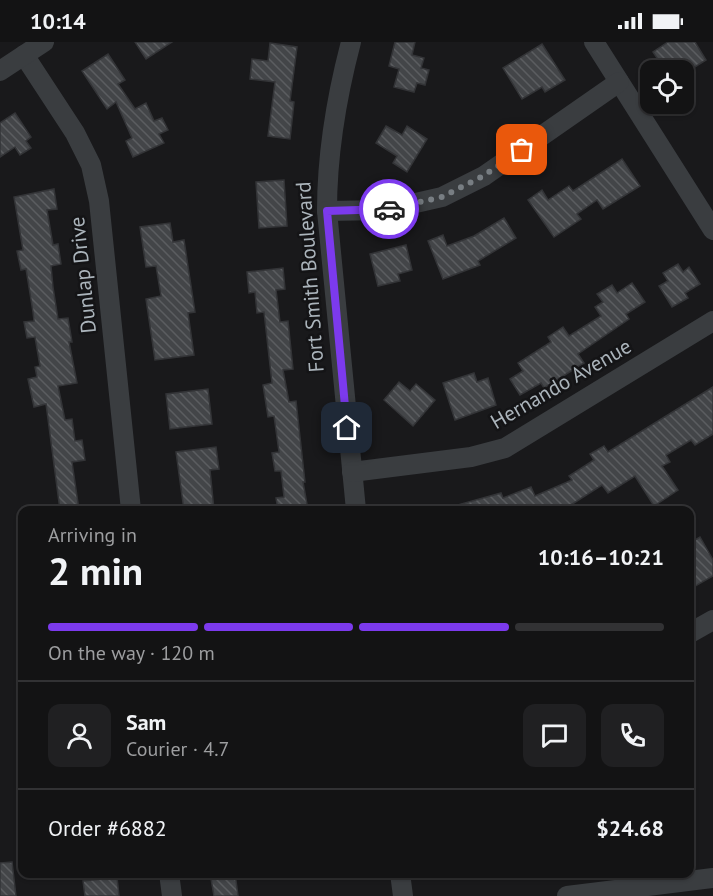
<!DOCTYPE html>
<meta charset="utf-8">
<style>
:root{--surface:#131314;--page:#202022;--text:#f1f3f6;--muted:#9d9ea0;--line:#323234;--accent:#7c3aed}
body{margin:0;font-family:"PT Sans",sans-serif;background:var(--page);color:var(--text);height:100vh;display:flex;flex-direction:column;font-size:22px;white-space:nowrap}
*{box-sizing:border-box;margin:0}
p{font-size:20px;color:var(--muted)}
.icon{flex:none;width:33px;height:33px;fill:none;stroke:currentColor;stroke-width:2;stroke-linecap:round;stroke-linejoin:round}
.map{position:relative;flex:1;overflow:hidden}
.sheet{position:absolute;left:18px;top:464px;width:676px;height:372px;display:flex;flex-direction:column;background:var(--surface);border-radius:12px;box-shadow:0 2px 4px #0004,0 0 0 2px var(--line)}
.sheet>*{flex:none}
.tools{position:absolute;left:640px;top:18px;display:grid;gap:12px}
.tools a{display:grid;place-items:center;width:54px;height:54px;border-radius:12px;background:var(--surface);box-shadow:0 2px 4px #0004,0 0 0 2px var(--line);font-size:30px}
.pin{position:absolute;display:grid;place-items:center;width:51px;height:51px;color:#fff;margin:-26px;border-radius:12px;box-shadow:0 3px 9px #0006}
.courier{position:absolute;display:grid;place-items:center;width:60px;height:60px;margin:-30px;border:4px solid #7c3aed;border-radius:50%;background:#fff;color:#222;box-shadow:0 2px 8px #0007}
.headline em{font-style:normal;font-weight:700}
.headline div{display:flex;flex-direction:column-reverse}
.headline{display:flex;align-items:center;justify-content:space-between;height:102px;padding:0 30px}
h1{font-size:39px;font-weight:700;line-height:45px}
.bar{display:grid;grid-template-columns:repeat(4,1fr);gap:9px 6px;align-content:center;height:72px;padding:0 30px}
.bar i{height:8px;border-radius:4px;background:var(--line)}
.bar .on{background:var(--accent)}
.bar p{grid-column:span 4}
.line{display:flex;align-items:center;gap:15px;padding:0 30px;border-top:2px solid var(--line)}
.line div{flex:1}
.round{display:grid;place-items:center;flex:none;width:63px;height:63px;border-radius:12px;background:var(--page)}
.status{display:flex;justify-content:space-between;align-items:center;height:42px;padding:0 30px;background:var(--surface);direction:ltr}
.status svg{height:16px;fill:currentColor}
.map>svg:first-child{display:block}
.building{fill:url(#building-back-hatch);stroke:#333437;stroke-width:1.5}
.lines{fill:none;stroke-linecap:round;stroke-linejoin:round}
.minor{stroke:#3a3d40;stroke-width:20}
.done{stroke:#787e83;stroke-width:6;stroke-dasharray:0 10.8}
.route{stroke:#7c3aed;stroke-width:8}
.labels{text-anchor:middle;stroke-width:5;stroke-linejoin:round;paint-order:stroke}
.street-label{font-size:21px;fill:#abb4bb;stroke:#141416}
</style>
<div class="status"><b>10:14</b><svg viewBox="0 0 49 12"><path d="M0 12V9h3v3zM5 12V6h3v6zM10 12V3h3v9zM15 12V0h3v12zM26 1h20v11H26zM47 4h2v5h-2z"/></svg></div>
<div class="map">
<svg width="713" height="854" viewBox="0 0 713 854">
<defs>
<pattern id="building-back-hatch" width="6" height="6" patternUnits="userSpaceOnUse" patternTransform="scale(1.5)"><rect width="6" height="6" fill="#434548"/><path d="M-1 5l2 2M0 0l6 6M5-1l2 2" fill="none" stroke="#5b5d60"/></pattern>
</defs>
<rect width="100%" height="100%" fill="#19191b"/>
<g class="building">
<path d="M135,0H172L146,17Z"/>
<path d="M395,0H415L412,13L424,16L421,26L429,28L425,43L417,41L414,50L394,45L399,27L389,24Z"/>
<path d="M668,0H695L706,18L690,28H665L653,10Z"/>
<path d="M270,1L297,5L290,59L294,60L290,97L268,94L275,40L250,37L252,17L268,19Z"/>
<path d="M542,2L565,38L545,50L542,45L522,57L503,26Z"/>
<path d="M108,12L125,38L118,42L135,67L146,61L154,79L162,76L168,88L159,92L164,101L133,115L126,99L132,96L116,60L107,67L82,29Z"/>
<path d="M15,71L31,95L26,99L31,106L20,113L15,105L0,115V81Z"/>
<path d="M386,84L402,93L407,84L427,97L407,130L393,121L397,114L376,101Z"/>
<path d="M622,117L640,144L603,167L597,158L577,172L581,177L554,195L528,158L542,148L548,158L569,144L573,149Z"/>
<path d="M284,138L287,184L259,186L256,140Z"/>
<path d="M54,147L57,167L47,168L53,203L58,202L61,222L51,224L53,245L58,277L68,276L72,300H69L77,341L58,344L65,378L72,377L75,399L82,398L85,418L72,420L79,468H60L46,362L34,365L28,337L37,335L35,325L40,324L35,295L27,296L24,280L34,279L33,270L26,227L21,228L17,209L23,208L14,155Z"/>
<path d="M504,176L516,196L478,219L480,223L443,237L428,199L443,193L447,204L474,194Z"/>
<path d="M170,181L173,200L184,198L195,270L188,271L194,313L155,318L146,257L161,254L156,224L146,225L140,185Z"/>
<path d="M406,203L412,228L398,232L400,239L378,244L370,212Z"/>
<path d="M678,222L683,230L689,225L700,242L685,251L688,256L672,265L659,244L668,239L663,231Z"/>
<path d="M283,226L285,247L276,248L280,280L288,279L293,327L283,328L289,360L296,359L305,440H303L308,468H278L276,456L284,455L281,429H275L272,411L279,410L274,374L268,375L263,343L272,341L264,270L257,271L255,250L249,251L247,230Z"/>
<path d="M632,241L645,260L626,272L629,277L578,312L584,321L544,346L541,341L520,353L510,337L523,329L518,321L551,300L548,295L563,285L569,294L601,274L595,265L603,260L597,252L612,243L617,251Z"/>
<path d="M474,331L477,340L488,336L496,363L455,378L443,341Z"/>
<path d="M399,340L410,349L416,342L435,358L413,384L384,358Z"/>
<path d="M713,345V392L695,403L691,398L666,413L670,420L662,424L678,448L654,464L635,434L608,451L602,443L563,468H454V464L501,451L503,456L531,445L535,454L572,438L569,434L594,418L590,412L604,404L608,410Z"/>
<path d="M208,347L212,382L170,387L166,352Z"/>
<path d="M216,405L219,427L210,428L214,468H184L176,410Z"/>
<path d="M700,495L713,518V534L690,547V501Z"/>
<path d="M12,820L16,854H0V821Z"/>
<path d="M210,831H235L238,854H214Z"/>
<path d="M117,835L119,854H85L83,839Z"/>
</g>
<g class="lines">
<g class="minor">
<path d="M351,0C336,57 327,111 327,169L356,468"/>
<path d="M594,0L713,188"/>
<path d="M24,13L75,91L91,123L99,159L131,468"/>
<path d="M0,29L44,0"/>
<path d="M327,169L385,168L442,155L484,134L619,40"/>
<path d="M352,430L471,415L505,406L713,279"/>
<path d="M690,591L713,578"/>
<path d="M169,831L172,854"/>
<path d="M400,831L403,854"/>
<path d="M567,854L713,836"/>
</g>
</g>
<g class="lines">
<path class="done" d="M389,167L442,155L483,134L522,108"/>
<path class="route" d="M347,386L327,169L389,167"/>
</g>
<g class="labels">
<g class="street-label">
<text transform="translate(83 233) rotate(-96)" y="7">Dunlap Drive</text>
<text transform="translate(310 235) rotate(-94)" y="7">Fort Smith Boulevard</text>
<text transform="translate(561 342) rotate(-30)" y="7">Hernando Avenue</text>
</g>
</g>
</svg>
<div class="tools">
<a><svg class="icon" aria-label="locate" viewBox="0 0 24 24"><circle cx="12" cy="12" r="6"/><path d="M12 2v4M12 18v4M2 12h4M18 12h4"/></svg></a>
</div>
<div class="pin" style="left:522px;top:108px;background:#ea580c"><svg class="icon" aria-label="bag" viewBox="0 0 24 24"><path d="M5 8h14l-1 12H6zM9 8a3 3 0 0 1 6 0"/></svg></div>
<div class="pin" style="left:347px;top:386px;background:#1f2937"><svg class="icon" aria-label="home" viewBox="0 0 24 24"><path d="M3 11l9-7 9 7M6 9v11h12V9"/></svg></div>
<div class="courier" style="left:389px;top:167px"><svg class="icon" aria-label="car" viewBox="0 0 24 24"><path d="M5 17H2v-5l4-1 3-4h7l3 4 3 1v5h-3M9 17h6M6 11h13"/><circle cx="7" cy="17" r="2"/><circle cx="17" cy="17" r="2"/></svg></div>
<section class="sheet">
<div class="headline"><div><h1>2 min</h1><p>Arriving in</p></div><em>10:16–10:21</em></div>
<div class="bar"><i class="on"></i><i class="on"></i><i class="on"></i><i></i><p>On the way · 120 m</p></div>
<div class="line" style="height:108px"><a class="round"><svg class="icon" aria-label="person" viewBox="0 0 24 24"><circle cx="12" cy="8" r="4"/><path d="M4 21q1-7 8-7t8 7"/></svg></a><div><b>Sam</b><p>Courier · 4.7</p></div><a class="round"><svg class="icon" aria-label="chat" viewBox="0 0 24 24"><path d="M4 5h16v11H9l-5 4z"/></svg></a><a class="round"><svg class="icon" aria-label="phone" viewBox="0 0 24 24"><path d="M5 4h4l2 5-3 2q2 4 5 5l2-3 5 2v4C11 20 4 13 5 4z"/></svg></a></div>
<div class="line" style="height:78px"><div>Order #6882</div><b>$24.68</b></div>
</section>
</div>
